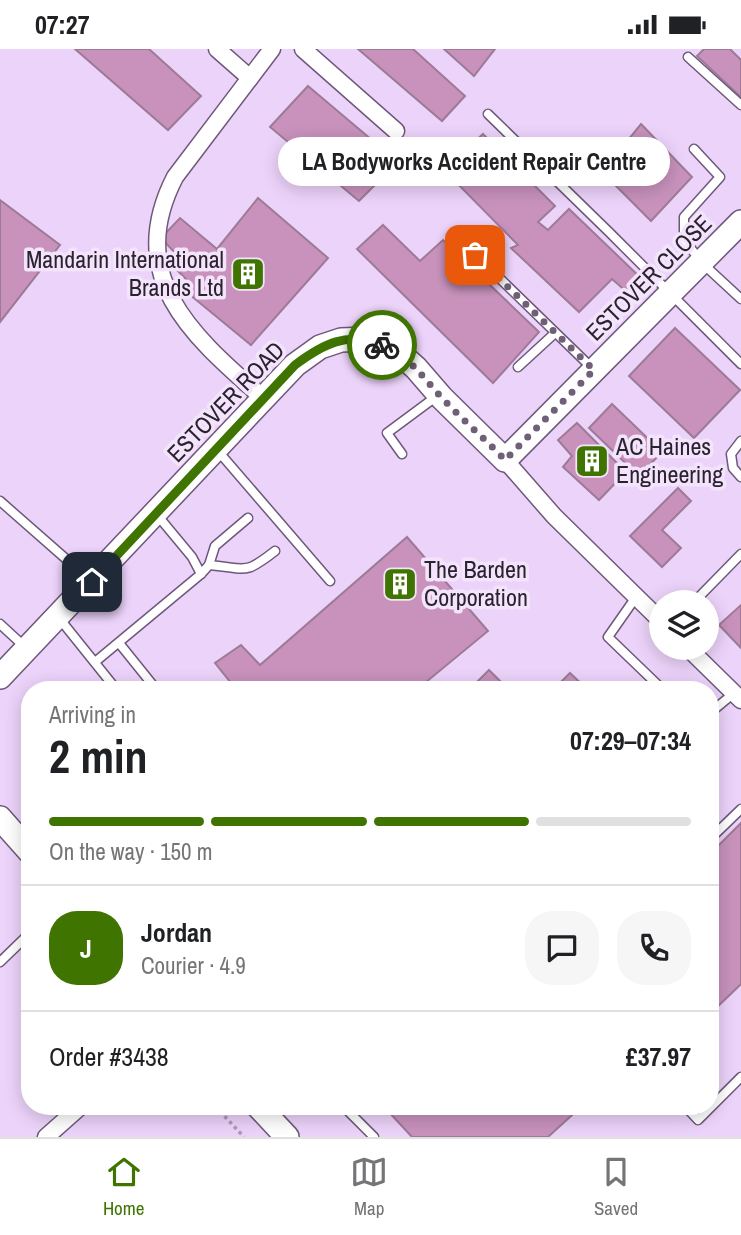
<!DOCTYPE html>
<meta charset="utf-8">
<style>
:root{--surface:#fff;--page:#f6f6f6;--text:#202124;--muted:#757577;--line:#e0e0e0;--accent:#3f7400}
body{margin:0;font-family:"Archivo Narrow",sans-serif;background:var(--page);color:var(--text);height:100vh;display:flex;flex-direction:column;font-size:26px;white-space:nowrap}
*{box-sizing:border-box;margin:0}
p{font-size:23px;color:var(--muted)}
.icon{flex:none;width:38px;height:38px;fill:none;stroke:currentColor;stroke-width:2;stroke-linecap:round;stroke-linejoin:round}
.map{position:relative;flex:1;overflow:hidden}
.drawer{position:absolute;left:21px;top:632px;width:698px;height:434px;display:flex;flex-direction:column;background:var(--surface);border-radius:28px;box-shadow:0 4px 18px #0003}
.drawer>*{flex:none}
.buttons{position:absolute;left:649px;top:541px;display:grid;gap:14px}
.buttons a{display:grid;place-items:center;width:70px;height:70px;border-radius:50%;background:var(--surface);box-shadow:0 4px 18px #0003;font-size:35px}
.pin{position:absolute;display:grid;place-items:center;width:60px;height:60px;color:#fff;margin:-30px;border-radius:14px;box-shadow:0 4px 10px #0006}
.courier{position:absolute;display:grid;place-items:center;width:70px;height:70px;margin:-35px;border:5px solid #3f7400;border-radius:50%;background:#fff;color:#222;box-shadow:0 2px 9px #0007}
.bubble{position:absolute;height:49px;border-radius:24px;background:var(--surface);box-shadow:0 4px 18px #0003;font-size:23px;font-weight:800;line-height:49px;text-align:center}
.headline em{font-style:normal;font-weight:800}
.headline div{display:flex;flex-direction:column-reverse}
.headline{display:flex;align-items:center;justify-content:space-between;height:119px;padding:0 28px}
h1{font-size:46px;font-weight:800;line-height:52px}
.bar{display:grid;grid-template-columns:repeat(4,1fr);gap:10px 7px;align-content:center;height:84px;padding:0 28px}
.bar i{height:9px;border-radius:5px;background:var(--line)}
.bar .active{background:var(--accent)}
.bar p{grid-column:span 4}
.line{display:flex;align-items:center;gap:18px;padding:0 28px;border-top:2px solid var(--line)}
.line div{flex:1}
.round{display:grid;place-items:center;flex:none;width:74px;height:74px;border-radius:28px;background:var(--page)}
.status{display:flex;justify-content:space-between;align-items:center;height:49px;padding:0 35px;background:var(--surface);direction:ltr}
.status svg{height:19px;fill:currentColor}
.menu{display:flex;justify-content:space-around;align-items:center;height:98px;border-top:2px solid var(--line);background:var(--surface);font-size:19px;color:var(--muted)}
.menu a{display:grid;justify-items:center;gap:4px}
.menu .active{color:var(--accent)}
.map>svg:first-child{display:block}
.building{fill:#c892bd;stroke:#9d7a96;stroke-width:2}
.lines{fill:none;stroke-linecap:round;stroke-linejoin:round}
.lane-casing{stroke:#6e587a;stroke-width:11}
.street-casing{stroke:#6e587a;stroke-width:19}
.secondary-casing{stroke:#6e587a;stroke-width:26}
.path{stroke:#ad99b8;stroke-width:3.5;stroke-dasharray:3.5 3.5;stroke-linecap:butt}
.lane{stroke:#fff;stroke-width:8}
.street{stroke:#fff;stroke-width:16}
.secondary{stroke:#fff;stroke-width:23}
.done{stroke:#6f6077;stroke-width:7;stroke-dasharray:0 12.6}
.route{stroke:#3f7400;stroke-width:9}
.labels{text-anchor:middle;stroke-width:7;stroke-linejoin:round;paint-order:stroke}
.poi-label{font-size:24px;fill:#2b2230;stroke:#f3e4fc;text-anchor:start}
.street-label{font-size:24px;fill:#2b2230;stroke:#f3e4fc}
</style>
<div class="status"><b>07:27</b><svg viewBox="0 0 49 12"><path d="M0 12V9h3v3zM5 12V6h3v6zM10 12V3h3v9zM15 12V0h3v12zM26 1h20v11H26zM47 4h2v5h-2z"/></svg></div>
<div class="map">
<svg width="741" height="1088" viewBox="0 0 741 1088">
<rect width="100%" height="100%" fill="#ecd3fa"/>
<g class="building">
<path d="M75,0H149L201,47L168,81Z"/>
<path d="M358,0H413L465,47L442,72Z"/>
<path d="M444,0H495L474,27Z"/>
<path d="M704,0H730L741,11V48L697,7Z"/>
<path d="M308,37L398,113L359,152L270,78Z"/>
<path d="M641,75L692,128L651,172L602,123Z"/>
<path d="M483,85L555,157L538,173L548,181L569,160L643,231L629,245L612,230L579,263L511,199L518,196L444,121Z"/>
<path d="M258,149L328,209L251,296L184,241L190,234L172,216L178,207L161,189L180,169L217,200Z"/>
<path d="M0,151L60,196L0,273Z"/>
<path d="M383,176L420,212L443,191L539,283L493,334L357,200Z"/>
<path d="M675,279L740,341L694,389L629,327Z"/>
<path d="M612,355L662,403L639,427L589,379Z"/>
<path d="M577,374L626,423L599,451L563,418L572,407L558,391Z"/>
<path d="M678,439L691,452L662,481L681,499L662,518L630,487Z"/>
<path d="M407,488L488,582L420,638L422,640H232L235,639L215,614L241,596L260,616Z"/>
<path d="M741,556V599L719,576Z"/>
<path d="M489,621L508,640H470Z"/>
<path d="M570,624L587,640H554Z"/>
<path d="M741,774V935L710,965V805Z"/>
<path d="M391,1057H582L548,1088H412L387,1061Z"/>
</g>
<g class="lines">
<g class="lane-casing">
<g id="lane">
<path d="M688,8L741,56"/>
<path d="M488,65L609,183L741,315"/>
<path d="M694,100L720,128L684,168V190L701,213L741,250"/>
<path d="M455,186L592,319"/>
<path d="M518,318L555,284"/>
<path d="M741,392L731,405L733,419L741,428"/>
<path d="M218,402L330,532"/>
<path d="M402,405L387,384L437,347"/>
<path d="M0,452L90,531"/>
<path d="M158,467L192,508L201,525"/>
<path d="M209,516C247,519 243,527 275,502"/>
<path d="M636,548L608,588L662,640"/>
<path d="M694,553L741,505"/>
<path d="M59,569L116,640"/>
<path d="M0,575L26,599"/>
<path d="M119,594L156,640"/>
<path d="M95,613L201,525L209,516L215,497L248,469"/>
<path d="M710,664L734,644"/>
<path d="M710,790L741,760"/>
<path d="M0,913L30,884"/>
<path d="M685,1057L698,1071L741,1028"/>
<path d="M347,1061L374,1088"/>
</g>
</g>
<g class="street-casing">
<g id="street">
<path d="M217,0L250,29"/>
<path d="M303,0L396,82"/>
<path d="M263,349C194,288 123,229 175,128L272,0"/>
<path d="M505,411L554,467L662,573"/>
<path d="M687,598L741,651"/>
<path d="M46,1088L81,1057"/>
</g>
</g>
<g class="secondary-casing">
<g id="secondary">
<path d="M0,628L295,316L320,298L341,291L367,290L397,302L416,319L442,349L505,411L741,173"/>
<path d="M0,769L30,803"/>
<path d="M258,1057L287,1088"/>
</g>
</g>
<path class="path" d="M215,1057L244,1088"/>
<use href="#lane" class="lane"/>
<use href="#street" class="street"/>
<use href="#secondary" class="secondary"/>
</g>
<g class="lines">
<path class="done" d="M382,296C410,307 423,329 443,350C463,371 485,390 505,411L594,321L475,206"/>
<path class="route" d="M92,533L295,316C323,295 347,282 382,296"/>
</g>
<defs>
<g id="building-square" transform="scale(1.75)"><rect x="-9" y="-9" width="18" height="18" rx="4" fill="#3f7400" stroke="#f3e4fc"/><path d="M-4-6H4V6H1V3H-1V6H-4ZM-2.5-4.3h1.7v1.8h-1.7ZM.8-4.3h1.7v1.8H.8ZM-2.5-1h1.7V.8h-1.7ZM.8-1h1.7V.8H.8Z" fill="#fff"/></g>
</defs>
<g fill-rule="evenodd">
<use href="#building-square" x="248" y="225"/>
<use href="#building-square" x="592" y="412"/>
<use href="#building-square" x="400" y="535"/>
</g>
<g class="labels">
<g class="poi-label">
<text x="224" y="219" text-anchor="end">Mandarin International<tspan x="224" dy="28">Brands Ltd</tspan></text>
<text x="616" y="406">AC Haines<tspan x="616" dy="28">Engineering</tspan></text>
<text x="424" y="529">The Barden<tspan x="424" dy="28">Corporation</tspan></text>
</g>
<g class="street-label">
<text transform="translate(649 229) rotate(-45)" y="8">ESTOVER CLOSE</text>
<text transform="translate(226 353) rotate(-46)" y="8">ESTOVER ROAD</text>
</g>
</g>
</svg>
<div class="buttons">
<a><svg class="icon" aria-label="layers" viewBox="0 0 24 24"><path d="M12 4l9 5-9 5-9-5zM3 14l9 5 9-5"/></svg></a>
</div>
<div class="pin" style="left:475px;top:206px;background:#ea580c"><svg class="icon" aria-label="bag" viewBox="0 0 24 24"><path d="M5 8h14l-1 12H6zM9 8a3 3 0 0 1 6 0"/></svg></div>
<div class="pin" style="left:92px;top:533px;background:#1f2937"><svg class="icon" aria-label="home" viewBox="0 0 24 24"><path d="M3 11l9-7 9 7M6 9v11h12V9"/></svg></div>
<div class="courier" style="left:382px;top:296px"><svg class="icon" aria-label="bike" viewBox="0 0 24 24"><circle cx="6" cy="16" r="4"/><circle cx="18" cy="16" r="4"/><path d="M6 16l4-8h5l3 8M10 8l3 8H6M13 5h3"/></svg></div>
<div class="bubble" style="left:278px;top:88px;width:392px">LA Bodyworks Accident Repair Centre</div>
<section class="drawer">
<div class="headline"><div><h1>2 min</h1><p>Arriving in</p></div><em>07:29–07:34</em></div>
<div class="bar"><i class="active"></i><i class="active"></i><i class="active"></i><i></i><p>On the way · 150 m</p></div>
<div class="line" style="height:126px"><b class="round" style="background:var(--accent);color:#fff">J</b><div><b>Jordan</b><p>Courier · 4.9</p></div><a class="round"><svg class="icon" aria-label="chat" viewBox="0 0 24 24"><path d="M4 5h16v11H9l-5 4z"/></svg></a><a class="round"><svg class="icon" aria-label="phone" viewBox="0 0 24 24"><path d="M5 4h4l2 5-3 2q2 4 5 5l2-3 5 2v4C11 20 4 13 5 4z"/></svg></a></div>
<div class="line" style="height:91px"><div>Order #3438</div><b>£37.97</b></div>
</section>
</div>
<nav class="menu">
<a class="active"><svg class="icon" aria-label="home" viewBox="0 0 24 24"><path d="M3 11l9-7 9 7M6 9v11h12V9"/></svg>Home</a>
<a><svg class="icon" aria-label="map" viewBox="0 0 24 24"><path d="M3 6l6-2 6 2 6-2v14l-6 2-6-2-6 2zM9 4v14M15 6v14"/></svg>Map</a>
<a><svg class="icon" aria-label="saved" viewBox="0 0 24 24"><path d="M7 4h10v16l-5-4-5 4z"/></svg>Saved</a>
</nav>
